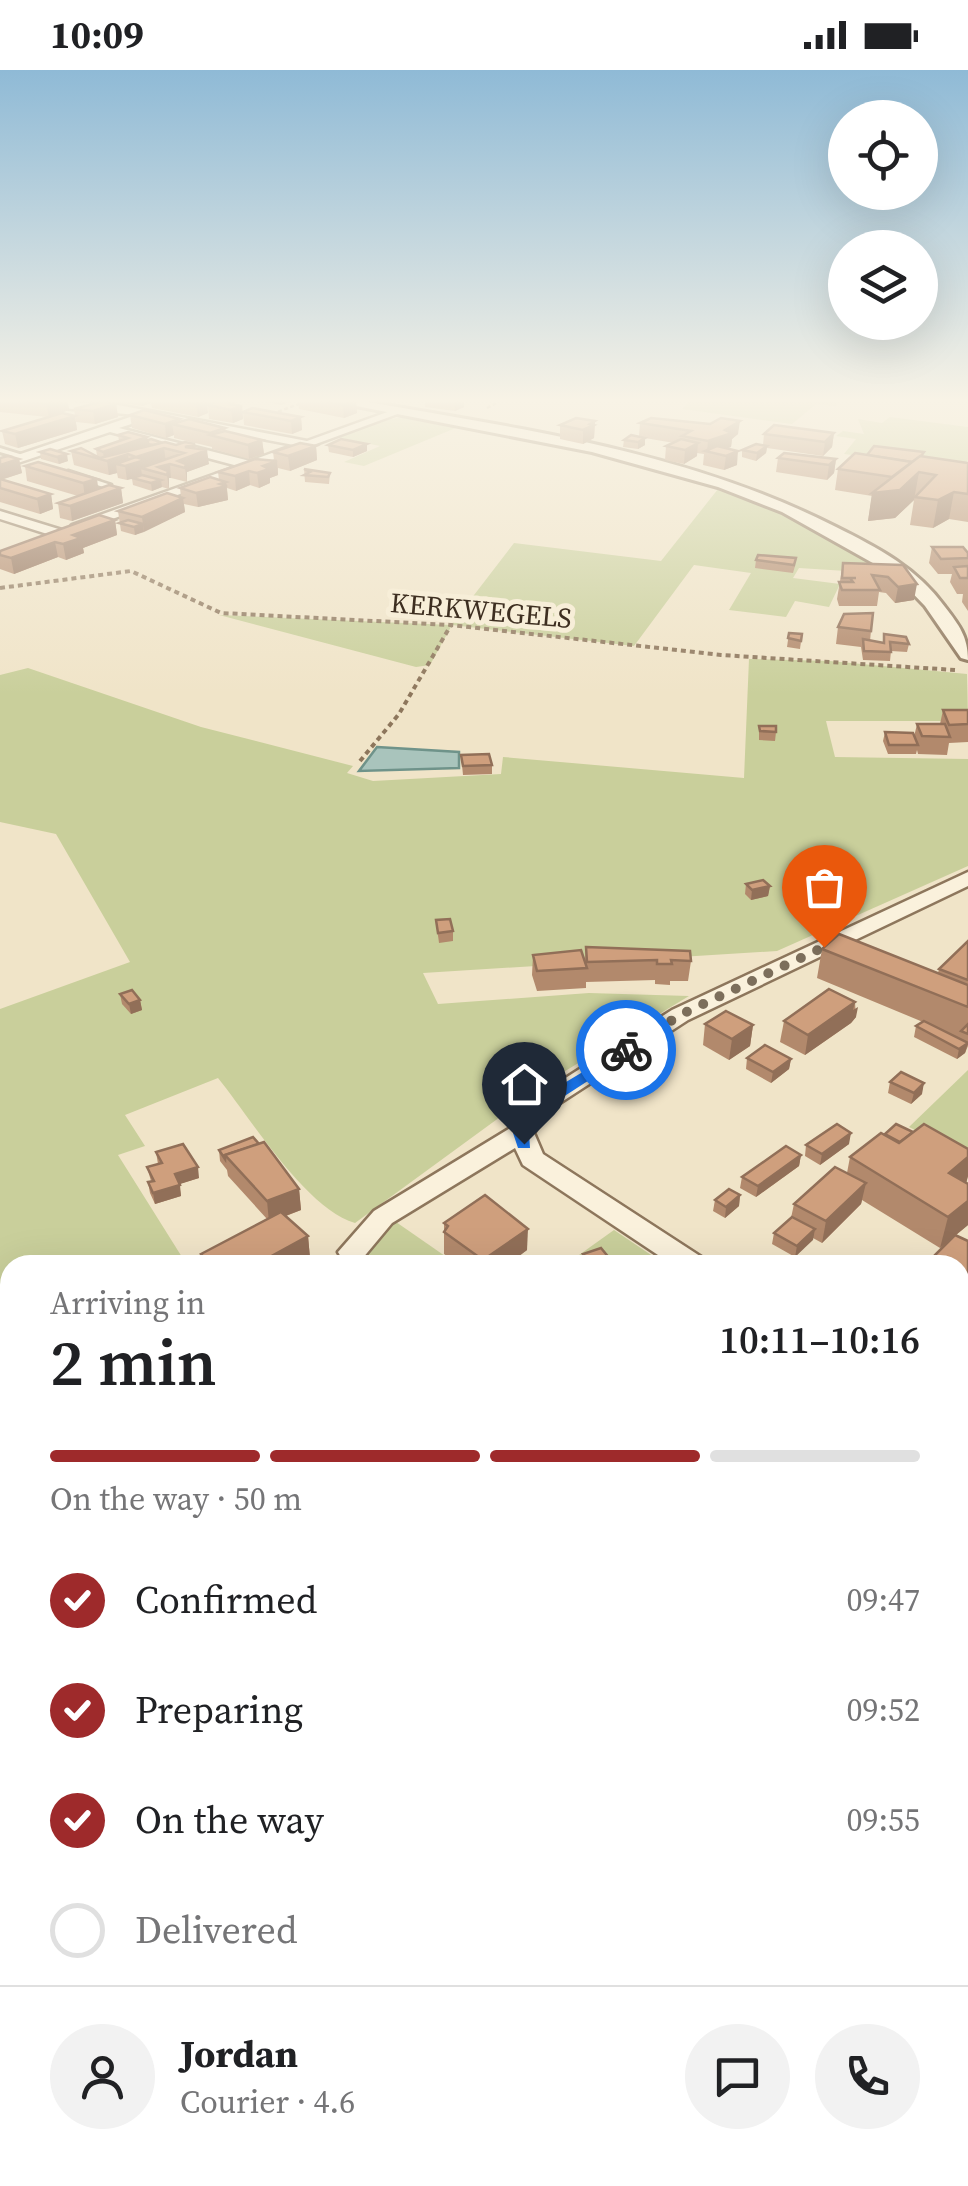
<!DOCTYPE html>
<meta charset="utf-8">
<style>
:root{--surface:#fff;--page:#f2f2f2;--text:#202124;--muted:#757577;--line:#e0e0e0;--accent:#9e2a2b}
body{margin:0;font-family:"Source Serif 4",serif;background:var(--page);color:var(--text);height:100vh;display:flex;flex-direction:column;font-size:38px;white-space:nowrap}
*{box-sizing:border-box;margin:0}
p{font-size:32px;color:var(--muted)}
.icon{flex:none;width:55px;height:55px;fill:none;stroke:currentColor;stroke-width:2;stroke-linecap:round;stroke-linejoin:round}
.map{position:relative;flex:1;overflow:hidden}
.side{position:absolute;left:0px;top:1185px;width:970px;height:932px;display:flex;flex-direction:column;background:var(--surface);border-radius:30px 30px 0 0;box-shadow:0 10px 40px #0002}
.side>*{flex:none}
.fabs{position:absolute;left:828px;top:30px;display:grid;gap:20px}
.fabs a{display:grid;place-items:center;width:110px;height:110px;border-radius:50%;background:var(--surface);box-shadow:0 10px 40px #0002;font-size:50px}
.pin{position:absolute;display:grid;place-items:center;width:85px;height:85px;color:#fff;margin:-102px -42px;border-radius:50% 50% 50% 0;rotate:-45deg;box-shadow:0 0 10px #0007}
.pin .icon{rotate:45deg}
.courier{position:absolute;display:grid;place-items:center;width:100px;height:100px;margin:-50px;border:8px solid #1a73e8;border-radius:50%;background:#fff;color:#222;box-shadow:0 2px 12px #0007}
.headline em{font-style:normal;font-weight:600}
.headline div{display:flex;flex-direction:column-reverse}
.headline{display:flex;align-items:center;justify-content:space-between;height:170px;padding:0 50px}
h1{font-size:65px;font-weight:600;line-height:75px}
.bar{display:grid;grid-template-columns:repeat(4,1fr);gap:15px 10px;align-content:center;height:120px;padding:0 50px}
.bar i{height:12px;border-radius:8px;background:var(--line)}
.bar .current{background:var(--accent)}
.bar p{grid-column:span 4}
.line{display:flex;align-items:center;gap:25px;padding:0 50px;border-top:2px solid var(--line)}
.line div{flex:1}
.round{display:grid;place-items:center;flex:none;width:105px;height:105px;border-radius:52px;background:var(--page)}
ol{padding:0 50px;list-style:none}
li{display:flex;align-items:center;gap:30px;height:110px}
li p{margin-inline-start:auto}
li .icon{padding:10px;border-radius:50%;background:var(--accent);color:#fff;stroke-width:4}
li:last-child{color:var(--muted)}
li i{width:55px;height:55px;border:5px solid var(--line);border-radius:50%}
.status{display:flex;justify-content:space-between;align-items:center;height:70px;padding:0 50px;background:var(--surface);direction:ltr}
.status svg{height:28px;fill:currentColor}
.map>svg:first-child{display:block}
.green{fill:#c9cf9b}
.water{fill:#a9c4bc;stroke:#6f938a;stroke-width:2.5}
.lines{fill:none;stroke-linecap:round;stroke-linejoin:round}
.service-casing{stroke:#8d765c;stroke-width:6}
.pedestrian-casing{stroke:#8d765c;stroke-width:5}
.minor-casing{stroke:#8d765c;stroke-width:5}
.tertiary-casing{stroke:#8d765c;stroke-width:6}
.path-far3{stroke:#8d765c;stroke-width:2.5;stroke-dasharray:4 2.5;stroke-linecap:butt}
.path-far2{stroke:#8d765c;stroke-width:4;stroke-dasharray:5 4;stroke-linecap:butt}
.path-far1{stroke:#8d765c;stroke-width:6;stroke-dasharray:10 6;stroke-linecap:butt}
.path{stroke:#8d765c;stroke-width:8;stroke-dasharray:12 8;stroke-linecap:butt}
.service{fill:#faf1dc;fill-rule:evenodd}
.pedestrian{fill:#faf1dc;fill-rule:evenodd}
.minor{fill:#faf1dc;fill-rule:evenodd}
.tertiary{fill:#faf1dc;fill-rule:evenodd}
.wall{fill:#b2896c}
.shaded-wall{fill:#916f58}
.building{fill:#cf9f7d;stroke:#916f58;stroke-width:2.5}
.route{fill:#1a73e8}
.done{stroke:#7c6e5b;stroke-width:10;stroke-dasharray:0 18}
.labels{text-anchor:middle;stroke-width:10;stroke-linejoin:round;paint-order:stroke}
.far-street-label{font-size:28px;fill:#3d2e20;stroke:#f7eed8}
</style>
<div class="status"><b>10:09</b><svg viewBox="0 0 49 12"><path d="M0 12V9h3v3zM5 12V6h3v6zM10 12V3h3v9zM15 12V0h3v12zM26 1h20v11H26zM47 4h2v5h-2z"/></svg></div>
<div class="map">
<svg width="968" height="2116" viewBox="0 0 968 2116">
<rect width="100%" height="100%" fill="#f0e4c8"/>
<g class="green">
<path d="M693,328H844L836,336L816,334L792,354L682,339Z"/>
<path d="M407,346L458,357L364,396L344,392L380,376L336,367L377,352Z"/>
<path d="M890,347L968,357V390L961,399L844,384L856,369L836,366L843,361L864,364L858,349L882,353Z"/>
<path d="M722,414L784,440L893,504L799,498L793,508L840,514L829,537L795,531L786,547L729,540L751,503L694,495L634,576L452,555L430,595L416,597L219,545L451,555L514,473L661,491Z"/>
<path d="M749,589L830,591L967,604L968,651H826L835,687L968,689V796L777,881L423,903L438,934L589,923L689,926L552,1009L355,1153C306,1139 251,1049 218,1008L125,1045L145,1076L118,1085L187,1195H10V1411L0,1416V939L130,892L56,764L0,752V605L28,598L201,657L353,696L347,703L373,711L501,704L503,687L744,708Z"/>
<path d="M968,1000V1087L909,1057Z"/>
<path d="M396,1152L458,1195H375L362,1183Z"/>
<path d="M614,1160L666,1195H565Z"/>
<path d="M960,1384L968,1389V2116H317L311,2108H960Z"/>
</g>
<path class="water" d="M377,677L459,682V698L359,701Z"/>
<g class="lines">
<g class="service-casing">
<path id="service" d="M0,378L26,386L27,387L24,389L0,382Z"/>
</g>
<g class="pedestrian-casing">
<path id="pedestrian" d="M68,401L111,415L106,418L68,405Z"/>
</g>
<g class="minor-casing">
<g id="minor">
<path d="M0,328L113,334L307,371L393,340L403,342L77,462L70,458L72,455L238,396L110,362L0,399V391L136,345L0,332ZM150,348L294,375L250,391L119,358Z"/>
<path d="M0,441L65,461L67,464L60,468L0,449Z"/>
<path d="M968,802V816L688,950L546,1042L534,1063L543,1084L703,1188L707,1195H673L523,1095L515,1078L392,1153L362,1189H342L338,1182L374,1141L512,1057L528,1032L672,940Z"/>
<path d="M960,1359L968,1361V1388L960,1386Z"/>
</g>
</g>
<g class="tertiary-casing">
<path id="tertiary" d="M315,328H346C513,358 683,379 836,457C878,478 917,498 945,537C959,555 968,567 968,590L961,588L925,536L896,506L782,442L718,417L592,382Z"/>
</g>
<g class="path-far3">
<path d="M208,334L224,328"/>
<path d="M487,338L505,328"/>
<path d="M272,344L304,332"/>
</g>
<g class="path-far2">
<path d="M0,518L131,501L221,543L451,555L721,585L955,600"/>
<path d="M360,691L399,644L451,555"/>
</g>
<g class="path-far1">
<path d="M0,1391L10,1386"/>
<path d="M0,1617L2,1621"/>
</g>
<g class="path">
<path d="M1,1618L10,1635"/>
<path d="M295,2108L301,2116"/>
</g>
<use href="#service" class="service"/>
<use href="#pedestrian" class="pedestrian"/>
<use href="#minor" class="minor"/>
<use href="#tertiary" class="tertiary"/>
</g>
<g class="wall">
<path d="M0,328H67L69,340L55,345L75,346L77,360L18,378L5,374L2,361L47,347L0,342Z"/>
<path d="M116,328H198L208,343L198,347L152,338L151,333L142,336L116,332Z"/>
<path d="M250,328H294V330L281,335Z"/>
<path d="M298,328H348L356,330L357,343L344,348L299,339Z"/>
<path d="M425,328H464V337L455,341L425,337Z"/>
<path d="M232,333V334L242,336L243,349L233,353L209,349L208,335Z"/>
<path d="M116,334L118,347L95,354L76,352L74,339Z"/>
<path d="M243,342L301,347L302,360L292,364L244,355Z"/>
<path d="M130,345L180,349V352L225,358L226,361L262,370L264,384L249,389L212,379V377L174,368V365L166,368L132,358Z"/>
<path d="M595,351L594,368L583,374L560,369V355Z"/>
<path d="M640,353L738,364L732,369L731,377L726,378L737,395L724,400L703,395L704,384L697,383V386L684,394L665,390L666,376L674,373L645,368V375L638,379L623,377L624,370L639,367Z"/>
<path d="M834,363L832,377L823,386L767,378L766,383L756,391L742,387V380L763,375L764,364Z"/>
<path d="M118,365L147,367L148,370L176,375L195,374V379L209,394L187,402V412L171,408H169V419L162,417L152,421L133,415L132,409L127,410L118,408L117,403L109,405L74,395L71,381L97,386L96,379L119,371Z"/>
<path d="M367,374V381L353,387L329,382L328,375Z"/>
<path d="M316,376L317,390L290,401L278,398V405L270,408V413L259,418L250,415L236,421L227,418L228,430L198,437L184,434L185,442L135,465L121,461L118,441L181,427L180,418L219,410L218,402L274,390L273,382Z"/>
<path d="M40,382L68,391L59,394L41,389Z"/>
<path d="M924,382L923,386L968,393V452L949,449L933,458L910,455L914,430L895,448L868,451L872,426L835,420L838,399L867,385Z"/>
<path d="M0,388L19,389L22,403L1,410L51,424L53,439L40,444L0,432Z"/>
<path d="M778,388L836,389L834,403L827,410L776,402Z"/>
<path d="M38,392L98,419L121,418L123,433L72,451L60,448L58,433L78,426L27,411L25,396Z"/>
<path d="M304,399L330,403L329,414L305,412Z"/>
<path d="M115,450L117,465L83,478L84,483L66,490L58,487L14,504L0,499V481Z"/>
<path d="M932,477L968,483V541L962,532L963,524H957L950,512L952,504H938L929,493Z"/>
<path d="M756,490L795,496L793,503L755,498Z"/>
<path d="M843,493L903,495L914,530L895,533L886,523L879,522L877,536H839L837,529Z"/>
<path d="M838,557L871,561L870,571L883,573L884,564L909,574L907,582L891,581L890,591L863,590L861,577L836,574Z"/>
<path d="M789,563L802,564L800,579L787,577Z"/>
<path d="M943,640H968V672L949,673L947,685L918,684L917,680L916,684H888L883,671L885,662L914,667L917,654H940Z"/>
<path d="M759,656L776,662L775,671L759,670Z"/>
<path d="M461,685L492,695V704L463,705Z"/>
<path d="M746,814L770,816L768,826L751,830L745,824Z"/>
<path d="M436,850L453,861V871L439,873Z"/>
<path d="M968,871V976L965,983L957,989L914,967L916,956L923,952L817,908L822,879L938,903L939,899Z"/>
<path d="M586,877L691,891L688,911H670V915L655,914V910L586,912V918L537,921L532,905L533,885L585,892Z"/>
<path d="M120,924L140,930L142,940L131,944L122,934Z"/>
<path d="M855,932L856,947L851,953L805,985L780,972L784,951Z"/>
<path d="M705,954L753,955L750,976L729,990L703,975Z"/>
<path d="M747,988L791,989L789,999L771,1013L746,999Z"/>
<path d="M890,1012L922,1024L911,1034L888,1023Z"/>
<path d="M913,1062L968,1079V1106L966,1112L968,1114V1155L956,1165L968,1171V1238L960,1246V1195L949,1171L940,1178L862,1130L861,1134L822,1173L813,1168L795,1187L772,1174L774,1163L791,1148L794,1134L847,1103L850,1087L885,1065Z"/>
<path d="M849,1074L820,1095L805,1086L806,1075Z"/>
<path d="M219,1080L299,1119L301,1140L286,1146L308,1166L310,1188L297,1195H202L201,1184L267,1149L228,1106L227,1100L220,1091Z"/>
<path d="M156,1082L199,1108L179,1114L181,1126L155,1134L150,1123L148,1112L151,1111L147,1097L158,1094Z"/>
<path d="M801,1085L799,1096L756,1127L740,1118L742,1107Z"/>
<path d="M740,1125L739,1136L725,1148L713,1141L715,1130Z"/>
<path d="M444,1153L527,1180L507,1195H460L444,1184Z"/>
<path d="M583,1184L610,1189V1195H583Z"/>
</g>
<g class="shaded-wall">
<path d="M63,328H67L69,340L49,347L46,334Z"/>
<path d="M141,328H151V333L142,336Z"/>
<path d="M280,328H294V330L281,335Z"/>
<path d="M455,328H464V337L455,341Z"/>
<path d="M207,330L208,343L198,347L196,334Z"/>
<path d="M356,330L357,343L344,348L343,335Z"/>
<path d="M232,333L233,339L242,336L243,349L233,353L231,340H230Z"/>
<path d="M116,334L118,347L95,354L93,341Z"/>
<path d="M75,346L77,360L18,378L15,364Z"/>
<path d="M301,347L302,360L292,364L291,351Z"/>
<path d="M180,349V356L172,354L174,365L166,368L165,354Z"/>
<path d="M595,351L594,368L583,374V360Z"/>
<path d="M740,351L738,364L732,369L731,377L712,383L707,381L708,371Z"/>
<path d="M834,363L832,377L823,386L825,372Z"/>
<path d="M147,367L149,381L128,384L129,395L136,387L164,378L166,392L141,398L142,405L127,410L125,396L116,394L117,403L109,405L107,391L104,390L103,382Z"/>
<path d="M645,368V375L638,379V372Z"/>
<path d="M262,370L264,384L249,389L248,375Z"/>
<path d="M698,373L697,386L684,394L685,380Z"/>
<path d="M195,374L196,384L207,380L209,394L187,402V412L185,398L178,391L185,377Z"/>
<path d="M367,374V381L353,387V380Z"/>
<path d="M316,376L317,390L290,401L288,386Z"/>
<path d="M767,376L766,383L756,391L757,383Z"/>
<path d="M738,381L737,395L724,400L726,386Z"/>
<path d="M67,384L68,391L59,394L57,387Z"/>
<path d="M19,389L22,403L0,410V395Z"/>
<path d="M836,389L834,403L827,410L829,395Z"/>
<path d="M277,391L278,405L270,408V413L259,418L257,403L263,396Z"/>
<path d="M170,394L171,408H169V419L167,405L158,397Z"/>
<path d="M249,401L250,415L236,421L235,406Z"/>
<path d="M919,402L914,430L895,448L868,451L872,423Z"/>
<path d="M97,409L99,423L85,428L83,413Z"/>
<path d="M161,410L162,417L152,421L151,413Z"/>
<path d="M226,412L228,430L198,437L196,423Z"/>
<path d="M121,418L123,433L72,451L70,436Z"/>
<path d="M954,422L949,449L933,458L938,430Z"/>
<path d="M51,424L53,439L40,444L37,429Z"/>
<path d="M183,428L185,442L144,462L142,447Z"/>
<path d="M115,450L117,465L83,478L84,483L66,490L63,474L73,465Z"/>
<path d="M143,454L144,462L135,465L134,457Z"/>
<path d="M55,472L58,487L14,504L11,488Z"/>
<path d="M917,514L914,530L895,533L898,517Z"/>
<path d="M770,816L768,826L751,830L752,820Z"/>
<path d="M140,930L142,940L131,944L129,934Z"/>
<path d="M855,932L853,940L858,937L856,947L851,953L805,985L808,965Z"/>
<path d="M753,955L750,976L729,990L732,969Z"/>
<path d="M968,973L965,983L957,989L959,979Z"/>
<path d="M791,989L789,999L771,1013L773,1002Z"/>
<path d="M924,1013L922,1024L911,1034L914,1023Z"/>
<path d="M851,1063L849,1074L820,1095L822,1084Z"/>
<path d="M801,1085L799,1096L756,1127L758,1116Z"/>
<path d="M968,1087V1106L966,1114L949,1103Z"/>
<path d="M198,1097L199,1108L177,1115L175,1104Z"/>
<path d="M866,1113L861,1134L822,1173L826,1151Z"/>
<path d="M180,1115L181,1126L155,1134L153,1123Z"/>
<path d="M299,1119L301,1140L269,1152L267,1131Z"/>
<path d="M740,1125L739,1136L725,1148L726,1137Z"/>
<path d="M968,1131V1155L940,1178L948,1147Z"/>
<path d="M528,1159L527,1180L507,1195H483V1190Z"/>
<path d="M815,1159L813,1170L795,1187L797,1176Z"/>
<path d="M308,1166L310,1188L297,1195H255Z"/>
<path d="M968,1223V1238L960,1246L966,1224Z"/>
</g>
<g class="building">
<path d="M0,328H63L46,334Z"/>
<path d="M165,328H198L207,330L196,334Z"/>
<path d="M307,328H348L356,330L343,335Z"/>
<path d="M220,330L232,333L229,334L242,336L231,340L208,335Z"/>
<path d="M103,331L116,334L93,341L74,339Z"/>
<path d="M252,338L301,347L291,351L243,342Z"/>
<path d="M144,340L180,349L165,354L130,345Z"/>
<path d="M62,343L75,346L15,364L2,361Z"/>
<path d="M576,348L595,351L590,354L594,355L583,360L560,355Z"/>
<path d="M651,348L710,354L721,348L740,351L725,360L732,363L708,371L682,366L691,361L640,353Z"/>
<path d="M189,349L225,358L210,363L172,354Z"/>
<path d="M774,355L834,363L825,372L764,364Z"/>
<path d="M225,361L262,370L248,375L210,365Z"/>
<path d="M128,362L147,367L103,382L96,379L128,368L118,365Z"/>
<path d="M631,365L645,368L638,372L624,370Z"/>
<path d="M151,369L163,373L153,375L148,374V370Z"/>
<path d="M341,369L367,374L353,380L328,375Z"/>
<path d="M681,369L698,373L685,380L666,376Z"/>
<path d="M165,372L176,375L185,372L195,374L185,377L207,380L178,391L186,394L185,398L170,394L158,397L168,401L167,405L141,398L184,383L164,378L136,387L145,390L125,396L116,394L136,387L128,384L107,391L71,381L81,378L100,388Z"/>
<path d="M300,373L316,376L288,386L273,382Z"/>
<path d="M756,374L767,376L757,383L742,380Z"/>
<path d="M717,376L738,381L726,386L705,381Z"/>
<path d="M874,376L924,382L921,386L912,392L867,385Z"/>
<path d="M50,379L67,384L57,387L40,382Z"/>
<path d="M784,383L836,389L829,395L778,388Z"/>
<path d="M855,383L912,392L892,407L838,399Z"/>
<path d="M8,386L19,389L0,395V388Z"/>
<path d="M920,386L968,393V424L954,422L938,430L915,427L936,405L919,402L900,420L872,423Z"/>
<path d="M255,389L277,391L263,396L269,399L257,403L249,401L235,406L218,402Z"/>
<path d="M38,392L97,409L83,413L25,396Z"/>
<path d="M304,399L330,403L328,407L304,405L310,402Z"/>
<path d="M142,405L161,410L151,413L132,408Z"/>
<path d="M210,407L226,412L220,414L227,416L196,423L180,418Z"/>
<path d="M0,409L51,424L37,429L0,418Z"/>
<path d="M109,415L121,418L70,436L58,433Z"/>
<path d="M167,423L183,428L142,447L118,441Z"/>
<path d="M99,445L115,450L73,465L81,468L63,474L55,472L11,488L0,485V481Z"/>
<path d="M128,450L143,454L134,457L119,453Z"/>
<path d="M932,477H963L968,483V488L941,489Z"/>
<path d="M758,485L796,488L794,495L756,490Z"/>
<path d="M843,493L903,495L917,514L898,517L888,507L872,505L880,520H842L839,512H853L850,508H856H842Z"/>
<path d="M968,496V508H960L954,497Z"/>
<path d="M873,543L871,561L838,557L844,544Z"/>
<path d="M789,563L802,564L801,571L788,568Z"/>
<path d="M884,564L906,567L909,574L890,572L891,582L864,581L863,569L884,573Z"/>
<path d="M943,640H968V654L949,655Z"/>
<path d="M917,654H945L950,667L922,666Z"/>
<path d="M759,656H776V662L760,661Z"/>
<path d="M885,662L913,663L918,675H889Z"/>
<path d="M489,684L492,695L463,696L461,685Z"/>
<path d="M763,810L770,816L752,820L746,814Z"/>
<path d="M450,849L453,861L438,863L436,850Z"/>
<path d="M839,864L968,915V937L822,879Z"/>
<path d="M968,871V910L939,899Z"/>
<path d="M586,877L690,881L691,891L671,890L672,894H657V890L587,892Z"/>
<path d="M581,880L587,898L537,901L533,885Z"/>
<path d="M829,919L855,932L808,965L784,951Z"/>
<path d="M132,920L140,930L129,934L120,924Z"/>
<path d="M726,941L753,955L732,969L705,954Z"/>
<path d="M924,951L968,973L959,979L916,956Z"/>
<path d="M968,954V964L961,961Z"/>
<path d="M765,975L791,989L773,1002L747,988Z"/>
<path d="M901,1002L924,1013L914,1023L890,1012Z"/>
<path d="M837,1054L851,1063L822,1084L806,1075Z"/>
<path d="M896,1054L913,1062L900,1072L885,1064Z"/>
<path d="M924,1054L968,1079V1087L949,1103L968,1114V1131L948,1147L850,1087L881,1063L899,1073Z"/>
<path d="M253,1067L259,1074L225,1085V1089L219,1080Z"/>
<path d="M264,1072L299,1119L267,1131L225,1085Z"/>
<path d="M183,1074L198,1097L175,1104L180,1115L153,1123L148,1112L154,1111L147,1097L162,1093L156,1082Z"/>
<path d="M786,1076L801,1085L758,1116L742,1107Z"/>
<path d="M835,1097L866,1113L826,1151L794,1134Z"/>
<path d="M729,1119L740,1125L726,1137L715,1130Z"/>
<path d="M485,1125L528,1159L483,1190L444,1162L448,1156L444,1153Z"/>
<path d="M281,1142L308,1166L255,1195H211L201,1184Z"/>
<path d="M792,1147L815,1159L797,1176L774,1163Z"/>
<path d="M955,1165L968,1171V1223L966,1224L960,1221V1195H925Z"/>
<path d="M601,1178L610,1189L593,1195L583,1184Z"/>
</g>
<linearGradient id="sky" x2="0" y2="1"><stop stop-color="#8fbad6"/><stop offset="0.53" stop-color="#f8f3e6"/><stop offset="1" stop-color="#f8f3e6" stop-opacity="0"/></linearGradient>
<rect width="968" height="624" fill="url(#sky)"/>
<path class="route" d="M626,976L633,980L631,983L543,1040L529,1063L530,1078H518L513,1063L531,1033Z"/>
<g class="lines">
<path class="done" d="M626,980L680,945L824,877"/>
</g>
<g class="labels">
<g class="far-street-label">
<text transform="translate(481 540) rotate(5)" y="10">KERKWEGELS</text>
</g>
</g>
</svg>
<div class="fabs">
<a><svg class="icon" aria-label="locate" viewBox="0 0 24 24"><circle cx="12" cy="12" r="6"/><path d="M12 2v4M12 18v4M2 12h4M18 12h4"/></svg></a>
<a><svg class="icon" aria-label="layers" viewBox="0 0 24 24"><path d="M12 4l9 5-9 5-9-5zM3 14l9 5 9-5"/></svg></a>
</div>
<div class="pin" style="left:824px;top:877px;background:#ea580c"><svg class="icon" aria-label="bag" viewBox="0 0 24 24"><path d="M5 8h14l-1 12H6zM9 8a3 3 0 0 1 6 0"/></svg></div>
<div class="pin" style="left:524px;top:1074px;background:#1f2937"><svg class="icon" aria-label="home" viewBox="0 0 24 24"><path d="M3 11l9-7 9 7M6 9v11h12V9"/></svg></div>
<div class="courier" style="left:626px;top:980px"><svg class="icon" aria-label="bike" viewBox="0 0 24 24"><circle cx="6" cy="16" r="4"/><circle cx="18" cy="16" r="4"/><path d="M6 16l4-8h5l3 8M10 8l3 8H6M13 5h3"/></svg></div>
<section class="side">
<div class="headline"><div><h1>2 min</h1><p>Arriving in</p></div><em>10:11–10:16</em></div>
<div class="bar"><i class="current"></i><i class="current"></i><i class="current"></i><i></i><p>On the way · 50 m</p></div>
<ol>
<li><svg class="icon" aria-label="check" viewBox="0 0 24 24"><path d="M5 12l5 5 9-10"/></svg>Confirmed<p>09:47</p></li>
<li><svg class="icon" aria-label="check" viewBox="0 0 24 24"><path d="M5 12l5 5 9-10"/></svg>Preparing<p>09:52</p></li>
<li><svg class="icon" aria-label="check" viewBox="0 0 24 24"><path d="M5 12l5 5 9-10"/></svg>On the way<p>09:55</p></li>
<li><i></i>Delivered</li>
</ol>
<div class="line" style="height:180px"><a class="round"><svg class="icon" aria-label="person" viewBox="0 0 24 24"><circle cx="12" cy="8" r="4"/><path d="M4 21q1-7 8-7t8 7"/></svg></a><div><b>Jordan</b><p>Courier · 4.6</p></div><a class="round"><svg class="icon" aria-label="chat" viewBox="0 0 24 24"><path d="M4 5h16v11H9l-5 4z"/></svg></a><a class="round"><svg class="icon" aria-label="phone" viewBox="0 0 24 24"><path d="M5 4h4l2 5-3 2q2 4 5 5l2-3 5 2v4C11 20 4 13 5 4z"/></svg></a></div>
</section>
</div>
